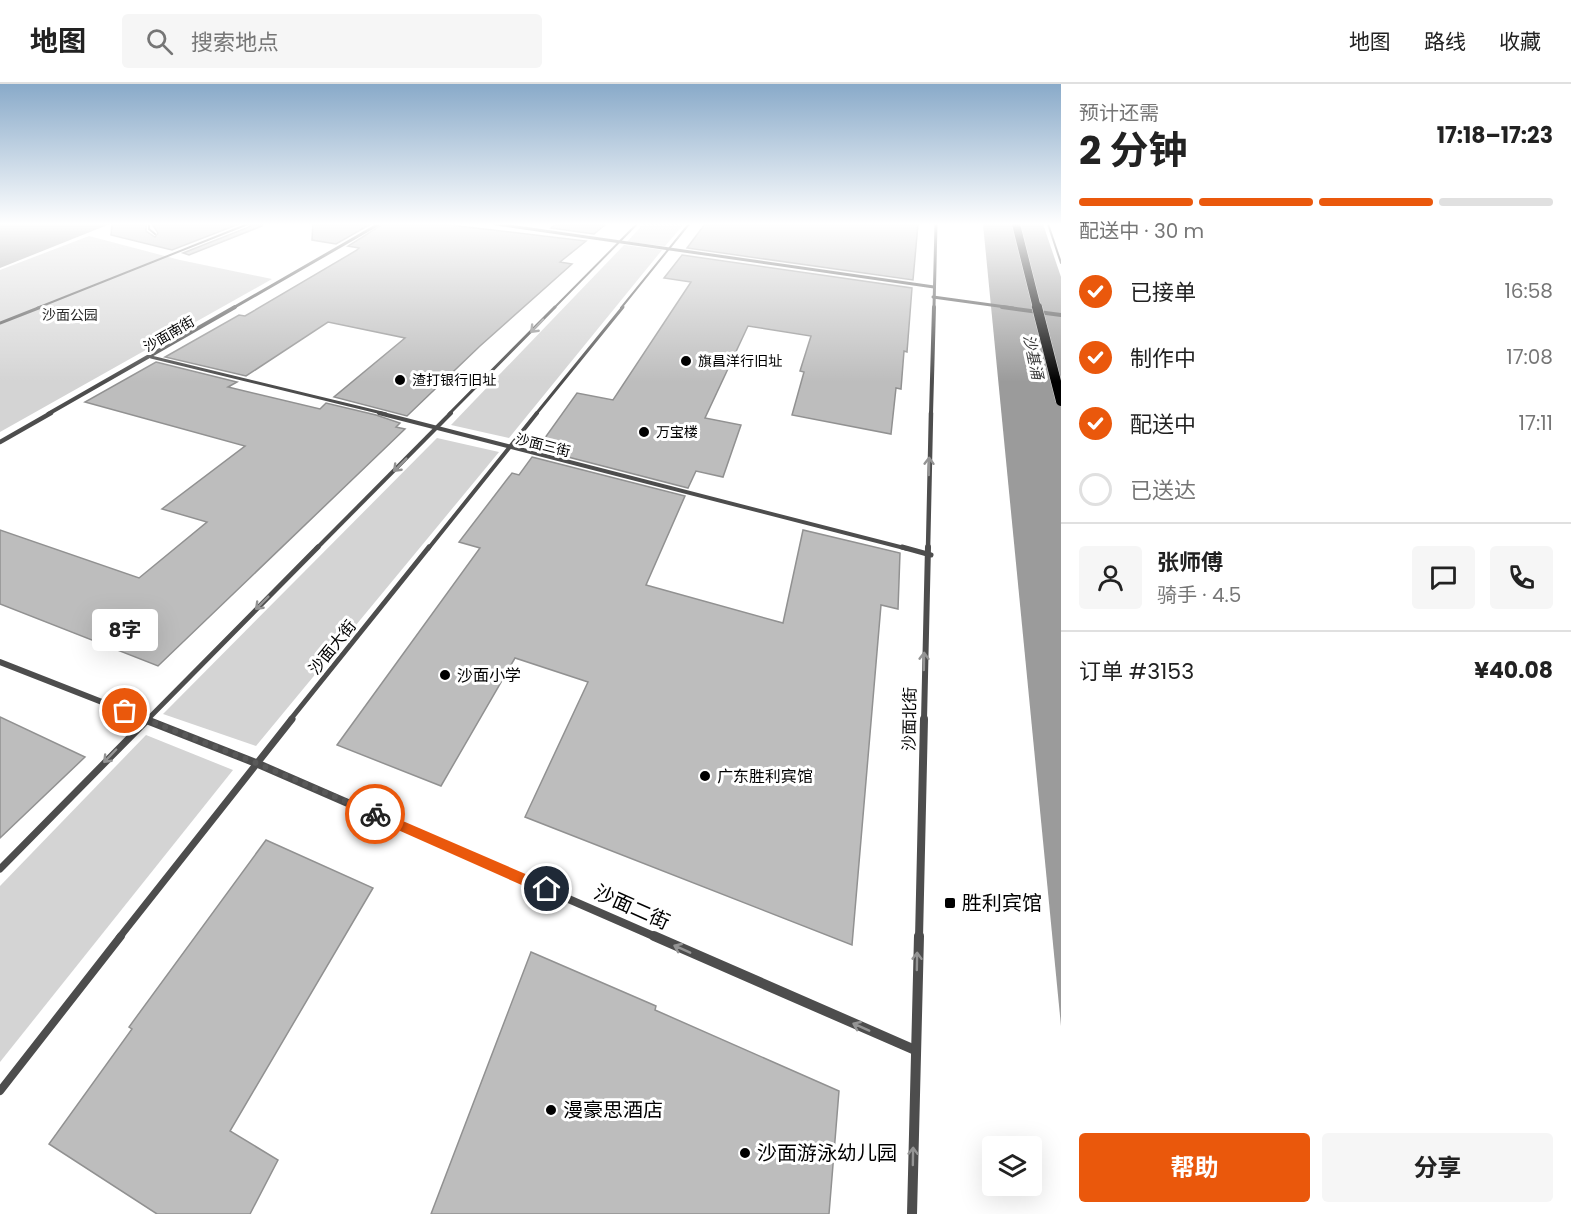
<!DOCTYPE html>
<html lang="zh">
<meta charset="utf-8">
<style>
:root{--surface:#fff;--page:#f6f6f6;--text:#222;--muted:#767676;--line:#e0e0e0;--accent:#ea580c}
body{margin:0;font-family:Poppins,"Noto Sans SC",sans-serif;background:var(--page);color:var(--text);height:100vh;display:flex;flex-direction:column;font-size:22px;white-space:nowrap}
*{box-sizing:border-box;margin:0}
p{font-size:20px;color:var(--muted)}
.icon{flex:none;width:33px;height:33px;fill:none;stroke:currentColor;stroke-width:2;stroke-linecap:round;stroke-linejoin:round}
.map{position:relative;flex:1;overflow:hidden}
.drawer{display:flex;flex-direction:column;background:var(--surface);width:510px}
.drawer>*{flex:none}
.tools{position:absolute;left:982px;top:1052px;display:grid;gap:12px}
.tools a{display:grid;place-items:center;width:60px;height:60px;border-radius:6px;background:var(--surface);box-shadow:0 6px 24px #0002;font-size:30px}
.pin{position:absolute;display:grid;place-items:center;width:51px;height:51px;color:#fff;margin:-26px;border:3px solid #fff;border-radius:50%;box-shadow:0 2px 6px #0007}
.courier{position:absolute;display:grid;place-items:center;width:60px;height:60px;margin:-30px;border:4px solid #ea580c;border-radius:50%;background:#fff;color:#222;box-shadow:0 2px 8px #0007}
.bubble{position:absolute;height:42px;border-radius:6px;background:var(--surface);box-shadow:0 6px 24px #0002;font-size:20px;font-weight:700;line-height:42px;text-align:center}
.headline em{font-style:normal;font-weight:700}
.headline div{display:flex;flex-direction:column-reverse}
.headline{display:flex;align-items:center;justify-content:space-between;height:102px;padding:0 18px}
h1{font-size:39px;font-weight:700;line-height:45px}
.bar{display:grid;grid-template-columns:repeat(4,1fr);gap:9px 6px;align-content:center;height:72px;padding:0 18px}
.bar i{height:8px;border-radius:4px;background:var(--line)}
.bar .active{background:var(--accent)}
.bar p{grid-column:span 4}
.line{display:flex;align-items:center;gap:15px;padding:0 18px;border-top:2px solid var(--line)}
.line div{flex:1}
.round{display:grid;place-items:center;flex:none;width:63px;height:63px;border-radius:6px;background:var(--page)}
ol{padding:0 18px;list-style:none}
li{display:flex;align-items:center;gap:18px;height:66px}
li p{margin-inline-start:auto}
li .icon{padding:6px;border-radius:50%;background:var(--accent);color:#fff;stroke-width:4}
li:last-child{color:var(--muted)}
li i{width:33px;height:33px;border:3px solid var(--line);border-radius:50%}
.action{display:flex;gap:12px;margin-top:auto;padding:12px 18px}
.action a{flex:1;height:69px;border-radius:6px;background:var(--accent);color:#fff;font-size:24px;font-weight:700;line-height:69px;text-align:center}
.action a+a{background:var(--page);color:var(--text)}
header{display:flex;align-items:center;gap:36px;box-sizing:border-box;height:84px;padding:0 30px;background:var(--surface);border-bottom:2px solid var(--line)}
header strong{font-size:28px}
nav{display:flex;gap:33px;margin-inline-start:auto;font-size:21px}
.search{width:420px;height:54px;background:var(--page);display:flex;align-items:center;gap:15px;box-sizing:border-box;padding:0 21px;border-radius:6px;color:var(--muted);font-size:22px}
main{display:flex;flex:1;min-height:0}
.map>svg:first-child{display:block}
.green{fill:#d4d4d4}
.water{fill:#9b9b9b}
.building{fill:#bdbdbd;stroke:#919191;stroke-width:1.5}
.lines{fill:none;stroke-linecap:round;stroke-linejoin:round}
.service-far1{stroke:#4d4d4d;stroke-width:2}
.service{stroke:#4d4d4d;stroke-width:3}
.pedestrian-far5{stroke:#4d4d4d;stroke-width:2}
.pedestrian-far4{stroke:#4d4d4d;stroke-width:3}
.pedestrian-far3{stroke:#4d4d4d;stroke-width:4}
.pedestrian-far2{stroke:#4d4d4d;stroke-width:5}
.pedestrian-far1{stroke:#4d4d4d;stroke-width:7}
.pedestrian{stroke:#4d4d4d;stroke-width:8}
.minor-far5{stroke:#4d4d4d;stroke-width:3}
.minor-far4{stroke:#4d4d4d;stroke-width:4}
.minor-far3{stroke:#4d4d4d;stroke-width:4.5}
.minor-far2{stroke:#4d4d4d;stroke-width:6}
.minor-far1{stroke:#4d4d4d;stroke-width:8}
.minor{stroke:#4d4d4d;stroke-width:10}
.trunk-bridge-far1-casing{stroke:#dbdbdb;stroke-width:9;stroke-linecap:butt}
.trunk-bridge-casing{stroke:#dbdbdb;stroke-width:11;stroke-linecap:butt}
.trunk-bridge-far1{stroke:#000;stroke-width:8}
.trunk-bridge{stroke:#000;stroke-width:10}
.oneway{stroke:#949494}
.route{fill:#ea580c}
.done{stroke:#595959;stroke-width:6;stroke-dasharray:0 10.8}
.poi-dot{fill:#000;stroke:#fff;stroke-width:2}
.labels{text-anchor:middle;stroke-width:6;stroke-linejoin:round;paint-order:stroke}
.far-park-label{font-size:14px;fill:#2b2b2b;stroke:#fff}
.far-street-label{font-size:14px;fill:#000;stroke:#fff}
.far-poi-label{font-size:14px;fill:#000;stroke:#fff;text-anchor:start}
.far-water-label{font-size:15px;font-style:italic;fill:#3c3c3c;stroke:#fff}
.street-label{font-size:16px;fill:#000;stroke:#fff}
.poi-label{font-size:16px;fill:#000;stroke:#fff;text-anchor:start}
.near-poi-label{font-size:20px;fill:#000;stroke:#fff;text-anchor:start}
.near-street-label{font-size:20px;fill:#000;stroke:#fff}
</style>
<header>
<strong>地图</strong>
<div class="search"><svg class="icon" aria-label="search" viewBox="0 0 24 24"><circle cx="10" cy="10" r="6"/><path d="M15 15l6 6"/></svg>搜索地点</div>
<nav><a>地图</a><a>路线</a><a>收藏</a></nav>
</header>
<main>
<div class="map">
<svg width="1061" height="1130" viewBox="0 0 1061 1130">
<rect width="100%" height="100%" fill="#fff"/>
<g class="green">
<path d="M643,140H684L665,162L627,158Z"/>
<path d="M89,152L180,176L272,195L0,348V186Z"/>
<path d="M624,161L662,166L509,354L451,341Z"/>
<path d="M437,354L499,368L256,662L163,630Z"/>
<path d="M146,651L233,686L0,978V802Z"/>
</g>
<g class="water">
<path d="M0,140H110L0,184Z"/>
<path d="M983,140H1043L1061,193V942Z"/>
</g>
<g class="building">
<path d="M112,140H146V147L155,153L158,149L152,140H239L172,166L111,151Z"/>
<path d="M251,140H262V142L189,171L183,169L249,143Z"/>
<path d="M313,140H371L336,160L312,156Z"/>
<path d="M383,140H441L586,157L560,178L572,180L480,262L407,332L334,313L405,254L328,238L246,292L165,273L239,231L245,232L357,166L359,164L348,162Z"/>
<path d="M556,140H606L594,150L551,144Z"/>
<path d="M705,140H918L913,196L687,164Z"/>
<path d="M682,171L912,204L907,268L904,267L901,305L896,304L891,350L792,331L804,288L800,287L811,252L748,242L705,334L741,341L723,393L696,387L688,404L537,365L577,309L613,316L691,198L664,194Z"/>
<path d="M156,278L237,298L228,303L320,325L326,319L376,331L400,339L396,343L405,345L158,582L0,520V446L139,494L207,438L162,425L245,362L85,318Z"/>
<path d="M532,373L685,412L646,501L783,539L803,446L900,469L898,525L881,521L852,861L525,733L588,598L515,574L441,702L337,661L480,464L459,458L512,389L519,391Z"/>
<path d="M0,633L85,673L0,754Z"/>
<path d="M266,756L373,804L230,1047L278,1076L250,1130H157L49,1060L132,945L129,943Z"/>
<path d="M531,868L656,922L655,926L839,1007L829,1130H431Z"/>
</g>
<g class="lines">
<g class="service-far1">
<path d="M149,140V145L155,150"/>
<path d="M1048,140L1061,179"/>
<path d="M37,224L248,140"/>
</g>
<path class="service" d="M0,239L41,223"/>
<g class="pedestrian-far5">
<path d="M554,224L637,140"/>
<path d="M621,224L689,140"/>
</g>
<g class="pedestrian-far4">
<path d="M151,273L386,330"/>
<path d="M449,330L555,223"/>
<path d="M536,330L623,223"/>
</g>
<g class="pedestrian-far3">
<path d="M379,329L908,465"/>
<path d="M316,465L451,329"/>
<path d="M428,465L537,329"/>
</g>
<g class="pedestrian-far2">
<path d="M902,463L931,471"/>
<path d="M147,636L318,463"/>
<path d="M290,636L429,463"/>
</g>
<g class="pedestrian-far1">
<path d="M0,785L148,635"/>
<path d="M119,854L292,635"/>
</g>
<path class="pedestrian" d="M0,1007L121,852"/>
<g class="minor-far5">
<path d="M496,140L934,203"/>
<path d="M933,213L1013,224"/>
<path d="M233,224L379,140"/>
<path d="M934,224L936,140"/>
</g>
<g class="minor-far4">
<path d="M1002,223L1061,231"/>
<path d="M48,330L235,223"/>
<path d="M931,330L934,223"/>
</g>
<g class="minor-far3">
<path d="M0,358L51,329"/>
<path d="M928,465L931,329"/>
</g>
<g class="minor-far2">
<path d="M0,578L148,636"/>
<path d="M924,636L928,463"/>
</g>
<g class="minor-far1">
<path d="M144,635L256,679L658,854"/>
<path d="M919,854L924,635"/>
</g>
<g class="minor">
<path d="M654,852L915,966"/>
<path d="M912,1130L919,852"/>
</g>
<g class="trunk-bridge-far1-casing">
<path id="trunk-bridge-far1" d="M1016,140L1037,224"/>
</g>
<g class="trunk-bridge-casing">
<path id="trunk-bridge" d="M1037,223L1061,317"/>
</g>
<use href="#trunk-bridge-far1" class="trunk-bridge-far1"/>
<use href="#trunk-bridge" class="trunk-bridge"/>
</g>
<defs><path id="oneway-shaft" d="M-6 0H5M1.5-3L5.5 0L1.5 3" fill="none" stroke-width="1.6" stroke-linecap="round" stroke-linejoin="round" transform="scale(1.5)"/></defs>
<g class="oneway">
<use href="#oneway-shaft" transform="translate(537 242) rotate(134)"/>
<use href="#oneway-shaft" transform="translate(400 381) rotate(135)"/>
<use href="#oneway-shaft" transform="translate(929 382) rotate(-89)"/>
<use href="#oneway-shaft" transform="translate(262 519) rotate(135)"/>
<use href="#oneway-shaft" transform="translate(924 577) rotate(-89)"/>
<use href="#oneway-shaft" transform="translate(110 672) rotate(134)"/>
<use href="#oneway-shaft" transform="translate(682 865) rotate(-156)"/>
<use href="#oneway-shaft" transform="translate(917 877) rotate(-89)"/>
<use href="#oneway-shaft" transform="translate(861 943) rotate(-156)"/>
<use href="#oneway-shaft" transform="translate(913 1072) rotate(-89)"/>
</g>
<linearGradient id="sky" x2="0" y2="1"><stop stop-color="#89aac9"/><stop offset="0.47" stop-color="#fff"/><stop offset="1" stop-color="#fff" stop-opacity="0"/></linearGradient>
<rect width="1061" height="298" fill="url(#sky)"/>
<path class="route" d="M375,725L551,801L553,805L551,810L547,812L542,810L371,734V727Z"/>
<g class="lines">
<path class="done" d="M125,627L256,679L375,730"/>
</g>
<g class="poi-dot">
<circle cx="686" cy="277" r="6"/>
<circle cx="400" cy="296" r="6"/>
<circle cx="644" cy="348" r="6"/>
<circle cx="445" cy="591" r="6"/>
<circle cx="705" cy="692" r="6"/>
<rect x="944" y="813" width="12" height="12" rx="3"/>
<circle cx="551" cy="1026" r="6"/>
<circle cx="745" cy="1069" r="6"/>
</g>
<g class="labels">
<g class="far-park-label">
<text x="70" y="236">沙面公园</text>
</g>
<g class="far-street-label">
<text transform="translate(169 250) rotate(-30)" y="5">沙面南街</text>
<text transform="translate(543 361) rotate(14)" y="5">沙面三街</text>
</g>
<g class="far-poi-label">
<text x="698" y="282">旗昌洋行旧址</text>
<text x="412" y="301">渣打银行旧址</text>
<text x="656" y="353">万宝楼</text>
</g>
<g class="far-water-label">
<text transform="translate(1033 273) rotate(78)" y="5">沙基涌</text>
</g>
<g class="street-label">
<text transform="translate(332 563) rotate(-51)" y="6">沙面大街</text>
<text transform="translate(909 635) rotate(-89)" y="6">沙面北街</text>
</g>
<g class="poi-label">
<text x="457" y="597">沙面小学</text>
<text x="717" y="698">广东胜利宾馆</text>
</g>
<g class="near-poi-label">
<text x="962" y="826">胜利宾馆</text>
<text x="563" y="1033">漫豪思酒店</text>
<text x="757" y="1076">沙面游泳幼儿园</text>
</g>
<g class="near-street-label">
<text transform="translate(632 823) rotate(24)" y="7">沙面二街</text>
</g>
</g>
</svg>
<div class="tools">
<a><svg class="icon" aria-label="layers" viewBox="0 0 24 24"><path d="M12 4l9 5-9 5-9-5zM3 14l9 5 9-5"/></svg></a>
</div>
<div class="pin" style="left:125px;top:627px;background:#ea580c"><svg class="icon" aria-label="bag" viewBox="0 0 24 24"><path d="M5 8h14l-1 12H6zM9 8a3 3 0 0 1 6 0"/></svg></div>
<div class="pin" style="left:547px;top:805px;background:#1f2937"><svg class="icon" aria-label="home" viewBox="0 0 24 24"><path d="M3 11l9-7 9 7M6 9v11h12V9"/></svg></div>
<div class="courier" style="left:375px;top:730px"><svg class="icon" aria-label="bike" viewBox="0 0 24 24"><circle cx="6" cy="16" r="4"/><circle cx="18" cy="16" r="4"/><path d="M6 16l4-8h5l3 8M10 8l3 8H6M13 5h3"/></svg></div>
<div class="bubble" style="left:92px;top:525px;width:66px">8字</div>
</div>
<section class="drawer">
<div class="headline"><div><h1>2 分钟</h1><p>预计还需</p></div><em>17:18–17:23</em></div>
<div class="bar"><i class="active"></i><i class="active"></i><i class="active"></i><i></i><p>配送中 · 30 m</p></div>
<ol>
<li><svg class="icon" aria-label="check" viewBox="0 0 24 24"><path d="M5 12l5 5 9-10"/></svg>已接单<p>16:58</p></li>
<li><svg class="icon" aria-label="check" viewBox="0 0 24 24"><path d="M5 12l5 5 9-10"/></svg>制作中<p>17:08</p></li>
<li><svg class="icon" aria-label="check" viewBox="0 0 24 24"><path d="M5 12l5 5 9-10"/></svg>配送中<p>17:11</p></li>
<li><i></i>已送达</li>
</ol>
<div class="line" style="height:108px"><a class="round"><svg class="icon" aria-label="person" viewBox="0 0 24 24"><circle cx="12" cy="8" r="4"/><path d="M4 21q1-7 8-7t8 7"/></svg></a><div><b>张师傅</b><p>骑手 · 4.5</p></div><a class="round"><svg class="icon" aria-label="chat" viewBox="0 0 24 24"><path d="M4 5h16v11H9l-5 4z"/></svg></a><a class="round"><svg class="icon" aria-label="phone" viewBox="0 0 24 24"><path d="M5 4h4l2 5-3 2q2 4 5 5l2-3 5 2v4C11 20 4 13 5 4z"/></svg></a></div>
<div class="line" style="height:78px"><div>订单 #3153</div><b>¥40.08</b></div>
<div class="action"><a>帮助</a><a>分享</a></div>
</section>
</main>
